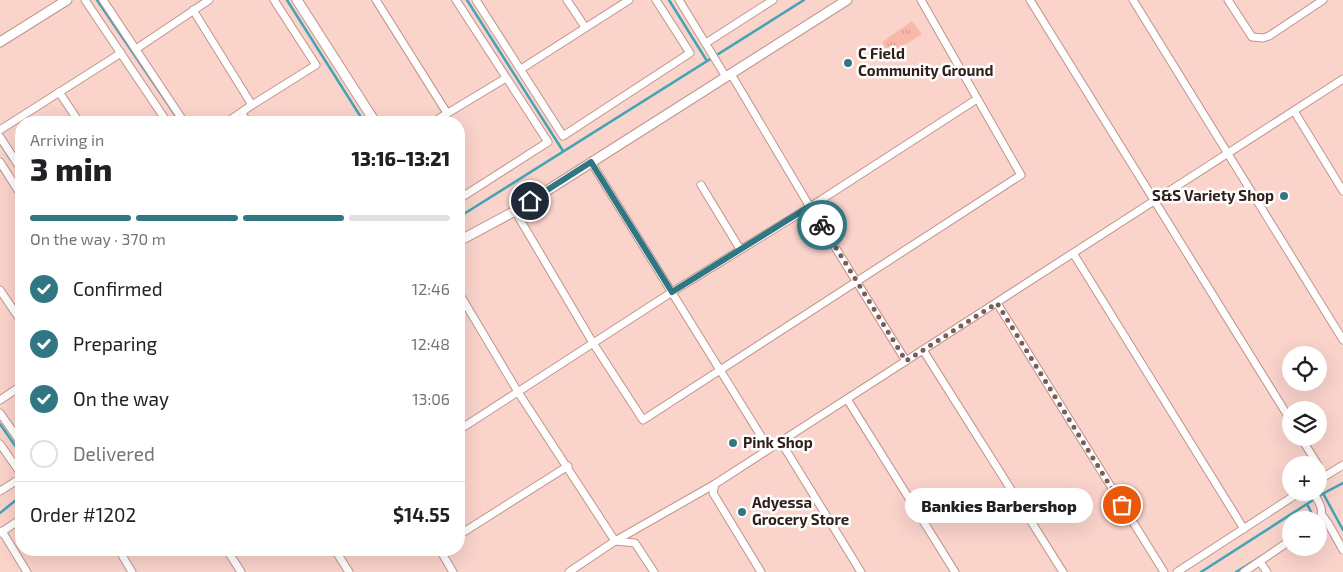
<!DOCTYPE html>
<meta charset="utf-8">
<style>
:root{--surface:#fff;--page:#f2f2f2;--text:#202124;--muted:#757577;--line:#e0e0e0;--accent:#307783}
body{margin:0;font-family:"Exo 2",sans-serif;background:var(--page);color:var(--text);height:100vh;display:flex;flex-direction:column;font-size:19px;white-space:nowrap}
*{box-sizing:border-box;margin:0}
p{font-size:16px;color:var(--muted)}
.icon{flex:none;width:28px;height:28px;fill:none;stroke:currentColor;stroke-width:2;stroke-linecap:round;stroke-linejoin:round}
.map{position:relative;flex:1;overflow:hidden}
.side{position:absolute;left:15px;top:116px;width:450px;height:440px;display:flex;flex-direction:column;background:var(--surface);border-radius:20px;box-shadow:0 5px 20px #0002}
.side>*{flex:none}
.buttons{position:absolute;left:1282px;top:346px;display:grid;gap:10px}
.buttons a{display:grid;place-items:center;width:45px;height:45px;border-radius:50%;background:var(--surface);box-shadow:0 5px 20px #0002;font-size:25px}
.pin{position:absolute;display:grid;place-items:center;width:42px;height:42px;color:#fff;margin:-21px;border:2px solid #fff;border-radius:50%;box-shadow:0 1px 5px #0007}
.courier{position:absolute;display:grid;place-items:center;width:50px;height:50px;margin:-25px;border:4px solid #307783;border-radius:50%;background:#fff;color:#222;box-shadow:0 1px 6px #0007}
.bubble{position:absolute;height:35px;border-radius:18px;background:var(--surface);box-shadow:0 5px 20px #0002;font-size:16px;font-weight:800;line-height:35px;text-align:center}
.summary em{font-style:normal;font-weight:800}
.summary div{display:flex;flex-direction:column-reverse}
.summary{display:flex;align-items:center;justify-content:space-between;height:85px;padding:0 15px}
h1{font-size:32px;font-weight:800;line-height:38px}
.bar{display:grid;grid-template-columns:repeat(4,1fr);gap:8px 5px;align-content:center;height:60px;padding:0 15px}
.bar i{height:6px;border-radius:4px;background:var(--line)}
.bar .active{background:var(--accent)}
.bar p{grid-column:span 4}
.line{display:flex;align-items:center;gap:12px;padding:0 15px;border-top:1px solid var(--line)}
.line div{flex:1}
ol{padding:0 15px;list-style:none}
li{display:flex;align-items:center;gap:15px;height:55px}
li p{margin-inline-start:auto}
li .icon{padding:5px;border-radius:50%;background:var(--accent);color:#fff;stroke-width:4}
li:last-child{color:var(--muted)}
li i{width:28px;height:28px;border:2px solid var(--line);border-radius:50%}
.map>svg:first-child{display:block}
.grass{fill:url(#grass-tufts)}
.lines{fill:none;stroke-linecap:round;stroke-linejoin:round}
.stream{stroke:#42a5b6;stroke-width:2.5}
.minor-casing{stroke:#c1938b;stroke-width:9}
.tertiary-casing{stroke:#c1938b;stroke-width:11}
.minor{stroke:#fff;stroke-width:7}
.tertiary{stroke:#fff;stroke-width:9}
.done{stroke:#775e59;stroke-width:5;stroke-dasharray:0 9}
.route{stroke:#307783;stroke-width:6}
.poi-dot{fill:#307783;stroke:#fefefe;stroke-width:2}
.labels{text-anchor:middle;stroke-width:5;stroke-linejoin:round;paint-order:stroke}
.poi-label{font-size:15px;font-weight:bold;fill:#311f1c;stroke:#fefefe;text-anchor:start}
</style>
<div class="map">
<svg width="1343" height="572" viewBox="0 0 1343 572">
<defs>
<pattern id="grass-tufts" width="24" height="20" patternUnits="userSpaceOnUse" patternTransform="scale(1.25)"><rect width="24" height="20" fill="#fab8ab"/><path d="M3 7l-1-3M5 7V3M7 7l1-3M15 17l-1-3M17 17v-4M19 17l1-3" fill="none" stroke="#d79e93"/></pattern>
</defs>
<rect width="100%" height="100%" fill="#fad3cb"/>
<path class="grass" d="M912,21L922,34L889,55L882,42Z"/>
<g class="lines">
<g class="stream">
<path d="M97,0L180,122"/>
<path d="M287,0L364,122"/>
<path d="M467,0L563,151"/>
<path d="M669,0L707,61"/>
<path d="M0,143L11,160"/>
<path d="M17,168L21,175"/>
<path d="M459,217L804,0"/>
<path d="M0,424L21,454"/>
<path d="M1324,495L1343,530"/>
<path d="M1307,504L1314,518L1312,520"/>
<path d="M0,513L21,496"/>
<path d="M1201,572L1324,493L1343,483"/>
<path d="M1236,572L1262,556"/>
</g>
<g class="minor-casing">
<g id="minor">
<path d="M85,0L167,122"/>
<path d="M103,0L184,122"/>
<path d="M376,0L447,113"/>
<path d="M456,0L548,142L459,199"/>
<path d="M476,0L563,136L690,53L656,0"/>
<path d="M567,0L585,27"/>
<path d="M679,0L726,77"/>
<path d="M1030,0L1291,421"/>
<path d="M1133,0L1343,340"/>
<path d="M1228,0L1252,37L1263,38L1269,36L1323,0"/>
<path d="M193,10L252,105"/>
<path d="M706,43L773,0"/>
<path d="M136,49L209,0"/>
<path d="M521,69L629,0"/>
<path d="M731,74L810,207L906,361"/>
<path d="M59,92L79,122"/>
<path d="M1294,111L1343,191"/>
<path d="M241,113L248,122"/>
<path d="M227,122L252,105L316,65L274,0"/>
<path d="M433,122L506,78"/>
<path d="M0,130L121,53"/>
<path d="M0,137L21,169"/>
<path d="M0,162L21,195"/>
<path d="M591,162L769,449"/>
<path d="M701,185L740,249"/>
<path d="M515,211L593,343L643,420L1021,175L921,0"/>
<path d="M1073,253L1244,529"/>
<path d="M0,290L21,321"/>
<path d="M459,293L518,392L615,541L635,543L654,572"/>
<path d="M997,303L1164,572"/>
<path d="M923,350L1063,572"/>
<path d="M847,399L955,572"/>
<path d="M0,400L21,386"/>
<path d="M0,413L21,443"/>
<path d="M459,430L672,292L810,207L977,99"/>
<path d="M1301,438L1318,465"/>
<path d="M781,442L861,572"/>
<path d="M0,444L21,474"/>
<path d="M1319,480L1343,465"/>
<path d="M715,484L713,493L761,572"/>
<path d="M0,491L21,478"/>
<path d="M1313,492C1319,502 1325,510 1319,521"/>
<path d="M1322,515L1328,523L1343,550"/>
<path d="M2,531L27,572"/>
<path d="M0,533L21,519"/>
<path d="M459,535L568,466"/>
<path d="M119,550L132,572"/>
<path d="M227,550L241,572"/>
<path d="M335,550L349,572"/>
<path d="M440,550L453,572"/>
<path d="M1260,562L1267,572"/>
<path d="M569,572L615,541L715,484L1343,79"/>
<path d="M1177,572L1300,492"/>
<path d="M1244,572L1291,540"/>
</g>
</g>
<g class="tertiary-casing">
<g id="tertiary">
<path d="M297,0L375,122"/>
<path d="M0,42L67,0"/>
<path d="M459,241L515,211L847,0"/>
</g>
</g>
<use href="#minor" class="minor"/>
<use href="#tertiary" class="tertiary"/>
</g>
<g class="lines">
<path class="done" d="M822,225L906,361L997,303L1122,505"/>
<path class="route" d="M530,201L591,162L672,292L810,206L822,225"/>
</g>
<g class="poi-dot">
<circle cx="848" cy="63" r="5"/>
<circle cx="1284" cy="196" r="5"/>
<circle cx="733" cy="443" r="5"/>
<circle cx="742" cy="512" r="5"/>
</g>
<g class="labels">
<g class="poi-label">
<text x="858" y="59">C Field<tspan x="858" dy="17">Community Ground</tspan></text>
<text x="1274" y="201" text-anchor="end">S&amp;S Variety Shop</text>
<text x="743" y="448">Pink Shop</text>
<text x="752" y="508">Adyessa<tspan x="752" dy="17">Grocery Store</tspan></text>
</g>
</g>
</svg>
<div class="buttons">
<a><svg class="icon" aria-label="locate" viewBox="0 0 24 24"><circle cx="12" cy="12" r="6"/><path d="M12 2v4M12 18v4M2 12h4M18 12h4"/></svg></a>
<a><svg class="icon" aria-label="layers" viewBox="0 0 24 24"><path d="M12 4l9 5-9 5-9-5zM3 14l9 5 9-5"/></svg></a>
<a>+</a>
<a>−</a>
</div>
<div class="pin" style="left:1122px;top:505px;background:#ea580c"><svg class="icon" aria-label="bag" viewBox="0 0 24 24"><path d="M5 8h14l-1 12H6zM9 8a3 3 0 0 1 6 0"/></svg></div>
<div class="pin" style="left:530px;top:201px;background:#1f2937"><svg class="icon" aria-label="home" viewBox="0 0 24 24"><path d="M3 11l9-7 9 7M6 9v11h12V9"/></svg></div>
<div class="courier" style="left:822px;top:225px"><svg class="icon" aria-label="bike" viewBox="0 0 24 24"><circle cx="6" cy="16" r="4"/><circle cx="18" cy="16" r="4"/><path d="M6 16l4-8h5l3 8M10 8l3 8H6M13 5h3"/></svg></div>
<div class="bubble" style="left:905px;top:488px;width:188px">Bankies Barbershop</div>
<section class="side">
<div class="summary"><div><h1>3 min</h1><p>Arriving in</p></div><em>13:16–13:21</em></div>
<div class="bar"><i class="active"></i><i class="active"></i><i class="active"></i><i></i><p>On the way · 370 m</p></div>
<ol>
<li><svg class="icon" aria-label="check" viewBox="0 0 24 24"><path d="M5 12l5 5 9-10"/></svg>Confirmed<p>12:46</p></li>
<li><svg class="icon" aria-label="check" viewBox="0 0 24 24"><path d="M5 12l5 5 9-10"/></svg>Preparing<p>12:48</p></li>
<li><svg class="icon" aria-label="check" viewBox="0 0 24 24"><path d="M5 12l5 5 9-10"/></svg>On the way<p>13:06</p></li>
<li><i></i>Delivered</li>
</ol>
<div class="line" style="height:65px"><div>Order #1202</div><b>$14.55</b></div>
</section>
</div>
